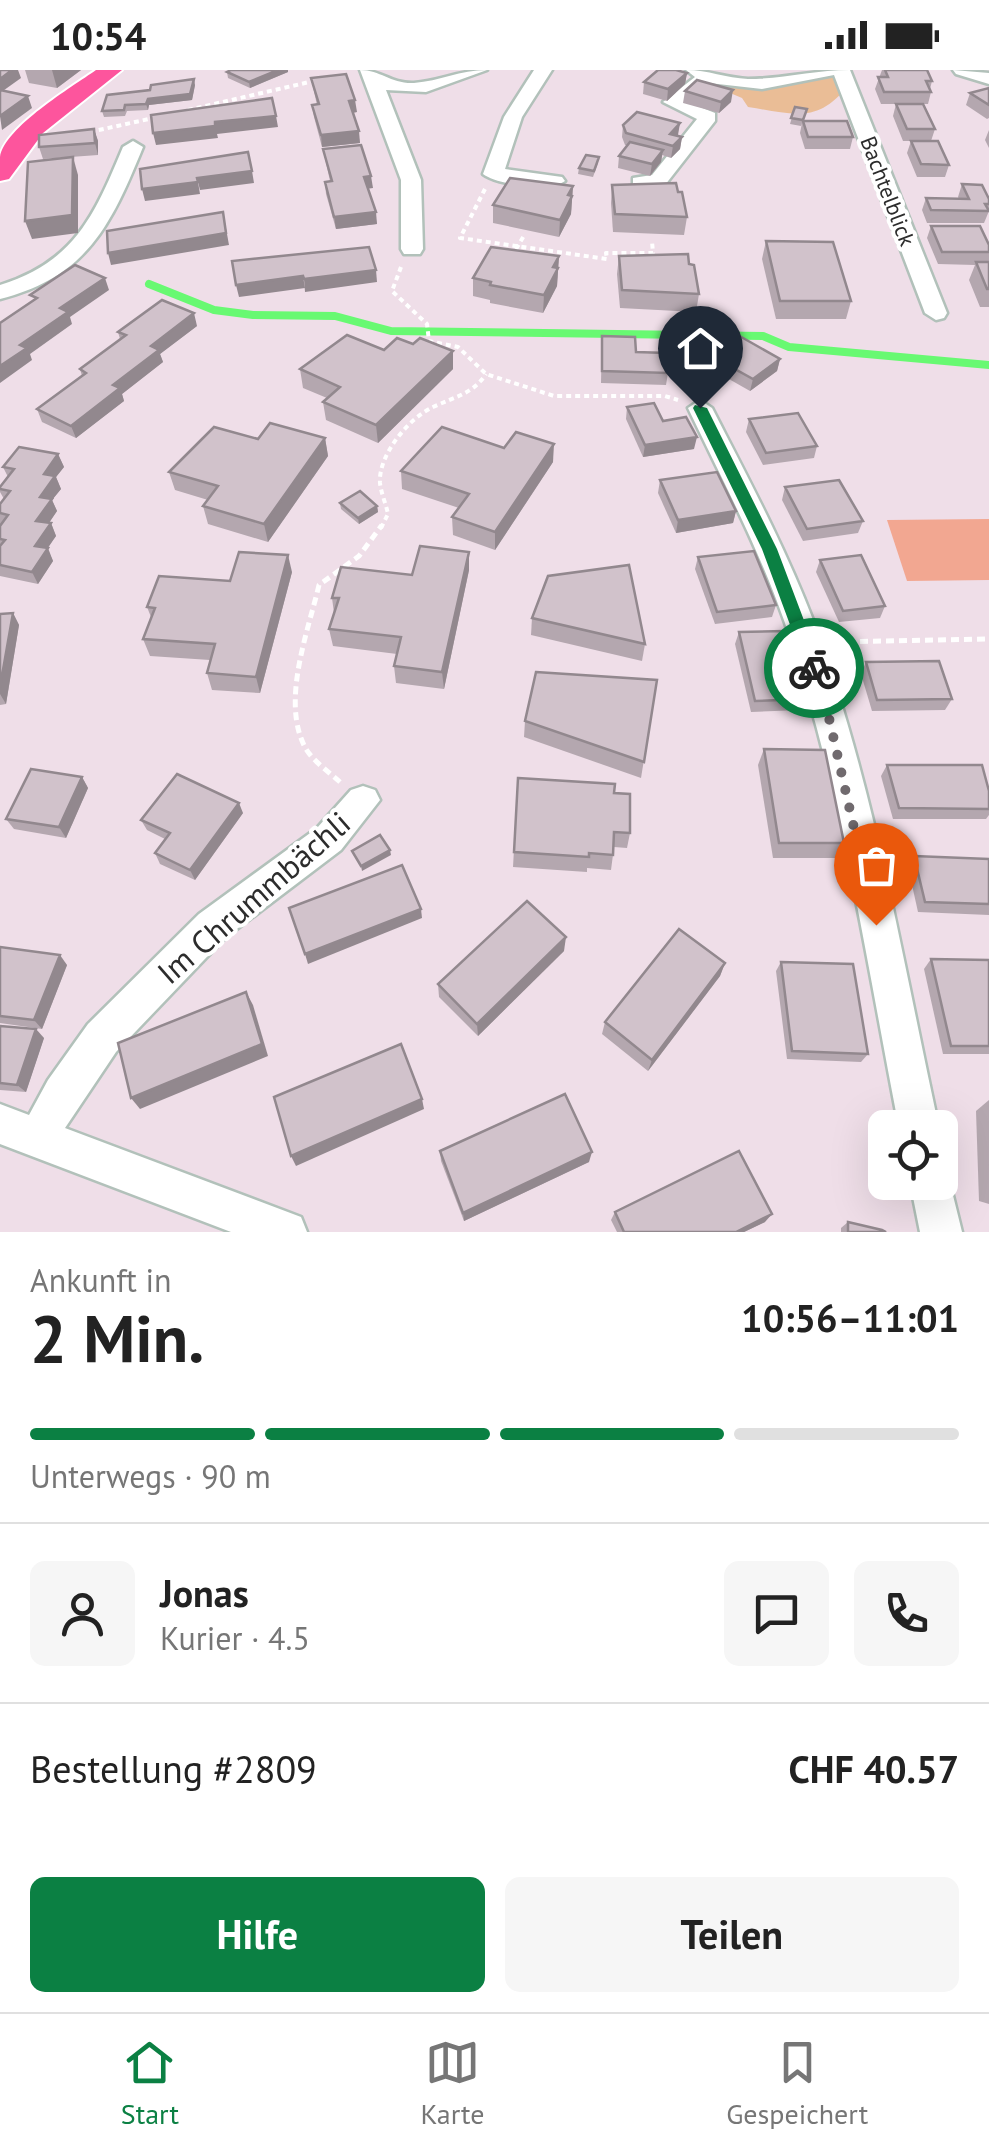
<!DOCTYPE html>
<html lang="de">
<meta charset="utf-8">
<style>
:root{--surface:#fff;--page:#f6f6f6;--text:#222;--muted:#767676;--line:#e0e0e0;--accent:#0b8043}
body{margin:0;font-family:"PT Sans",sans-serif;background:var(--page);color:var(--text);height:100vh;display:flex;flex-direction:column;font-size:38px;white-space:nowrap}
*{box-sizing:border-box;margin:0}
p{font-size:32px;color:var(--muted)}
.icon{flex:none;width:55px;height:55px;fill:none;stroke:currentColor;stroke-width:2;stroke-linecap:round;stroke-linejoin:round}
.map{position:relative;height:1162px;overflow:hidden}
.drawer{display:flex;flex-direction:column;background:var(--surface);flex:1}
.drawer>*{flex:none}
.buttons{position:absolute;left:868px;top:1040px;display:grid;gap:20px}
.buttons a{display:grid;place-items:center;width:90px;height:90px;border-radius:15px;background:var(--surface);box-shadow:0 10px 40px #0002;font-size:50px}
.pin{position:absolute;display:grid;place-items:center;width:85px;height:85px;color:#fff;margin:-102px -42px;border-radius:50% 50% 50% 0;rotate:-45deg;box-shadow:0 0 10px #0007}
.pin .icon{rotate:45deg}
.courier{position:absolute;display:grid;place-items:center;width:100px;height:100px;margin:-50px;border:8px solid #0b8043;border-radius:50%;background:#fff;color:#222;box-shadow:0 2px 12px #0007}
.headline em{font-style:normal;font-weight:800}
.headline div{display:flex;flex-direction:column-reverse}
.headline{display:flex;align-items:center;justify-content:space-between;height:170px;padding:0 30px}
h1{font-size:65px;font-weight:800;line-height:75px}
.bar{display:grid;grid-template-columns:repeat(4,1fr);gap:15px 10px;align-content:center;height:120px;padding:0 30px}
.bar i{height:12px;border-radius:8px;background:var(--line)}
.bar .current{background:var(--accent)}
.bar p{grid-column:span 4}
.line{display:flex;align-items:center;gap:25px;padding:0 30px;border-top:2px solid var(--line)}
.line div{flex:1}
.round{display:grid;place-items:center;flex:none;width:105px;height:105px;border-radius:15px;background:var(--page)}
.cta{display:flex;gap:20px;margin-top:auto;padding:20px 30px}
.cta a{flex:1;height:115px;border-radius:15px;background:var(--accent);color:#fff;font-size:40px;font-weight:800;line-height:115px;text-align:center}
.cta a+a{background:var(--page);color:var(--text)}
.status{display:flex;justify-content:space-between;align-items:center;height:70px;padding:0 50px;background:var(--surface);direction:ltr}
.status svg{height:28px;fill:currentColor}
.tabs{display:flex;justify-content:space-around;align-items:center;height:140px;border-top:2px solid var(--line);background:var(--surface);font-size:28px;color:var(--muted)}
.tabs a{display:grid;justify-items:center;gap:5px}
.tabs .current{color:var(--accent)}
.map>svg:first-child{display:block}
.green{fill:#eabd96}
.pitch{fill:#f2a791}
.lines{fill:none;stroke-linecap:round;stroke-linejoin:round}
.stream{stroke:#68f972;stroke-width:8}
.minor-casing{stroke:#b2c1ba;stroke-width:5}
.major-casing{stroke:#fff;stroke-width:4}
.path-far1{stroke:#fff;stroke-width:4;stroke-dasharray:5 4;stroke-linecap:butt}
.path{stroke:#fff;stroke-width:5;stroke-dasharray:8 5;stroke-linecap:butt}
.minor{fill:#fff;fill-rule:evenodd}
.major{fill:#fd559d;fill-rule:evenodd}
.wall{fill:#b4a7af}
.shaded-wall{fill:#92888e}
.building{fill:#d1c2cb;stroke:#92888e;stroke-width:2.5}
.route{fill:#0b8043}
.done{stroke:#706a6e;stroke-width:10;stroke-dasharray:0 18}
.labels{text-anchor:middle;stroke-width:8;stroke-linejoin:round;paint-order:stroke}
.far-street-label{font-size:22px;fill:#2c2c2c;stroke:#fff}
.near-street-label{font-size:32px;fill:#2c2c2c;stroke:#fff}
</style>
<div class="status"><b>10:54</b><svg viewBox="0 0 49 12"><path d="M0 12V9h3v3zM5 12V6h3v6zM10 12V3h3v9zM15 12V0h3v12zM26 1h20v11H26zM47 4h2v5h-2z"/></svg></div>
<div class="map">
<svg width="989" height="1162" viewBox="0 0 989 1162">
<rect width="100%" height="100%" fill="#efdee8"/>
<path class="green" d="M833,0L849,14C818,55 793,44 748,37L742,28L723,20L728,14L788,10Z"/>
<path class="pitch" d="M989,449V510L907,511L887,450Z"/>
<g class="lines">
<path class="stream" d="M149,214L214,240L253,245L335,246L391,261L763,266L789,277L989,295"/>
<g class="minor-casing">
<g id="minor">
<path d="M360,0C381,0 391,14 414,13C440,11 460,0 487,0L426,22L386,20L421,110L423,179L420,184H404L401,179V110Z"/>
<path d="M534,0H552L522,47L505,99L562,107L565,111C551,122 497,115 483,104L504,47Z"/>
<path d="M686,0C708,0 726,8 748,9C782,9 815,0 850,0L947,243L944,248L936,250L925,243L834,5L762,19L709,13L685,31L715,43V51L665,115L633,116V108L652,105L697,49L663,32L695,7Z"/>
<path d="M953,0L989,3V14L956,4Z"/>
<path d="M133,71L143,77C111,155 87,207 0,229V215C75,192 95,144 123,77Z"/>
<path d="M700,330L712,338C748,408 785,477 813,550C874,713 902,888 939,1058H899C866,889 841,716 785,553C759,479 722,409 688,338Z"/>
<path d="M363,716L375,720L380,730L341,780L225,868L116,982L65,1058L301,1147L307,1162H231L0,1074V1034L29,1045L48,1010L88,954L199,844L317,758L351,720Z"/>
<path d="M940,1095L946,1097L962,1162H920L910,1112H940Z"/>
</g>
</g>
<g class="major-casing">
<path id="major" d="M96,0H122L43,63L9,109L0,111C0,104 0,94 0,87C5,57 72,17 96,0Z"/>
</g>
<g class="path-far1">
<path d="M188,40L318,10"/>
<path d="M90,62L158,47"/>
<path d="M485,119L460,168L607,189L606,183H653L652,171"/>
<path d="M516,179L525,164"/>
<path d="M401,197L392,221L427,254L429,271L458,277L486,304L554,326H665L678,330"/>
<path d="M381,458L388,444C386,434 381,423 380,413C378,385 409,348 433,337C454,327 473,324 486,304"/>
</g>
<g class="path">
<path d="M834,572L989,569"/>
<path d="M340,712C329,702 314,692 306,679C280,633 308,562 319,515L359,486L382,455"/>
</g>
<use href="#minor" class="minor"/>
<use href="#major" class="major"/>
</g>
<g class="wall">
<path d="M25,0H81L57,18L29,13Z"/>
<path d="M231,0H288V2L250,18L228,8L227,2Z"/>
<path d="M882,0H927L932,11L930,19L931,22L928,34H923L935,59L931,71L949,95L945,107H917L907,83L911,71H903L893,46L896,34H881L875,19Z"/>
<path d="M687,3L685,14L667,31L643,24L644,12Z"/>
<path d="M311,8L357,42L353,43L360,73L322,77L314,47L312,35H317Z"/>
<path d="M195,15L192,30L149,35L148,40L127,41L125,46L104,47L102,41Z"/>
<path d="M989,18V48L987,49L966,35L970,23Z"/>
<path d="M685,21L731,32L719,43L683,33Z"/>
<path d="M795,37L803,51L853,67L850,79H805L800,63L802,53L801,56L790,54Z"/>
<path d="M680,53L677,66L682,67L680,79L671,88L662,85L661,92L650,106L618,98L619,86L628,76L625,75L622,67L623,55Z"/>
<path d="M94,59L98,71V85L43,89L39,77Z"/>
<path d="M989,60V78L985,70Z"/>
<path d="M323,79L373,118H368L377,154L336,159L326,124L325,112L330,111Z"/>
<path d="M598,93L593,107L578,104L579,98Z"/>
<path d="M962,114L989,129V141L984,153H927L922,140L926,128L959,129L958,127Z"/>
<path d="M612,115L678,122L687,147L684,165L613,162L611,133Z"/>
<path d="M573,116L571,144L559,167L493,153V135Z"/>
<path d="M931,156L989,175V237H980L969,210L975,195L938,194L927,168Z"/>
<path d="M766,171L851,231L846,249H776L762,189Z"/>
<path d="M559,186L557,216L543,243L490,233V230L473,226V208Z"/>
<path d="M619,186L689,194L699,224L696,242L620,238L617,204Z"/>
<path d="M197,256L160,284L163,292L122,324L124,331L76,368L42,352L37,339L82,306L80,299L120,269L118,262Z"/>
<path d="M602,266L636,282L668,303L666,315L601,313Z"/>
<path d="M384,280L453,299L378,373L326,350L323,332L327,328L303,318L300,299Z"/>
<path d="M708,284L780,289L777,301L750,321L706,296Z"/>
<path d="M627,337L663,351L694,379L643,387L626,349Z"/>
<path d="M749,349L817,376L814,388L763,395L746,362Z"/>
<path d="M325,368L328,386L268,472L208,454L203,436L208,430L175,420L169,402L258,369Z"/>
<path d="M504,378L553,392L495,480L453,465L452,447L459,438L402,419L401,401Z"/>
<path d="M58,384L64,397L56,407L61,419L52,430L57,441L49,453H51L56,466L47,478L53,491L38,514L0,506V434L4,429L0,422V417L8,407L3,397Z"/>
<path d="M660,410L736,441L733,453L676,463L658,423Z"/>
<path d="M785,417L863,451L858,463L803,471L782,430Z"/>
<path d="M340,433L377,436L378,442L359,454L341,439Z"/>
<path d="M698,487L776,535L772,547L715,554L695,499Z"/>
<path d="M820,490L885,536L880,548L839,552L816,502Z"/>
<path d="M469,500L444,619L396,613L394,596L397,584L333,576L329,559L334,543L332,528L412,505Z"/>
<path d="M292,502L260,623L212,620L207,603L210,590L150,586L143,569L151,547L147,537L230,511Z"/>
<path d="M13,543L19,555L6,634L0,635V544Z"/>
<path d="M532,548L645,574L642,591L531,565Z"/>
<path d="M739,562L804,629L800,640L751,642L735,574Z"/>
<path d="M866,592L952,629L945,640L872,641L861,604Z"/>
<path d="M657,610L641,708L524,667L525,651Z"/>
<path d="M764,679L844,773L836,788H773L758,695Z"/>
<path d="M887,695L989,721V745L986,749H893L881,706Z"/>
<path d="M82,707L88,718L66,768L14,759L6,749Z"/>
<path d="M518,708L614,723L630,763L627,778L614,777L611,800L587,798V802L513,797Z"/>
<path d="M243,743L195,810L160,794L155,783L165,769L147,760L141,750Z"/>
<path d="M914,786L989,789V845L918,842L908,797Z"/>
<path d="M0,877L67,895L42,959L0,953Z"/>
<path d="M564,881L478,966L439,927L438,914Z"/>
<path d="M931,889L989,890V984H943L924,899Z"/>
<path d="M781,892L868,984L861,992L787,989L776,901Z"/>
<path d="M725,893L720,906L648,1001L602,964L605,952Z"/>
<path d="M0,956L44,968L26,1022L0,1020Z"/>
<path d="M989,1030V1134L979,1131L976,1041Z"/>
<path d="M440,1081L589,1092L464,1151L441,1091Z"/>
<path d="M615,1142L765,1152L744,1162H617L611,1150Z"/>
<path d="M848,1152L886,1162H841V1158Z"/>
</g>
<g class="shaded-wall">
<path d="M12,0H18L21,8L0,23V9Z"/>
<path d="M52,0H81L57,18Z"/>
<path d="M278,0H288V2L250,18L249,12Z"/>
<path d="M687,3L685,14L667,31L668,19Z"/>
<path d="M194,9L195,15L192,30L149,35L148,40L146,34L148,29Z"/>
<path d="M733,20L731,32L719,43L721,32Z"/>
<path d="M28,26L32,38L2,60L0,46Z"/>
<path d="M355,30L357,42L350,43L349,31Z"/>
<path d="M276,46L278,57L217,64L218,68L156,75L153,63L215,52Z"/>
<path d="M680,53L678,65L668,76L670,64Z"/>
<path d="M94,59L98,71V85L95,73Z"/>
<path d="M359,61L360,73L322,77L321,65Z"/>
<path d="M682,67L680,79L671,88L673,76Z"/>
<path d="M663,80L661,92L650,106L652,94Z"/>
<path d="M73,87L78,105V163L32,169L25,151Z"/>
<path d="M252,101L254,113L200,120L197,108Z"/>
<path d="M371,106L373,118L366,119L364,107Z"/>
<path d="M198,112L200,124L145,131L142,119Z"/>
<path d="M573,116L571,144L559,167L560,150L568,125Z"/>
<path d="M223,142L229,175L111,195L108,183Z"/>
<path d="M376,142L377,154L336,159L334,147Z"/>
<path d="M559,186L557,216L543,243L544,225L553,197Z"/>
<path d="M376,200L377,212L305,222L304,209Z"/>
<path d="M303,206L305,218L239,227L236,215Z"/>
<path d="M105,208L109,220L70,247L72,254L30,284L32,290L0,313V296L20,275L60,238Z"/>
<path d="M194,243L197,256L160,284L163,292L122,324L124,331L76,368L71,356L151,276Z"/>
<path d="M453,281V299L378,373L376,355Z"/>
<path d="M780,289L777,301L750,321L753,309Z"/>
<path d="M697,367L694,379L643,387L645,375Z"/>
<path d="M325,368L328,386L268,472L264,454Z"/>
<path d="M554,374L553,392L495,480V462Z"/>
<path d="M58,384L64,397L56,407L61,419L52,430L57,441L42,463L36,451L44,404Z"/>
<path d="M377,436L378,442L359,454L358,448Z"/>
<path d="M736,441L733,453L676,463L678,450Z"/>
<path d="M51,453L56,466L41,488L35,476Z"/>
<path d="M48,478L53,491L38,514L32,502Z"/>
<path d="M469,482V500L444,619L442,602Z"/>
<path d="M288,485L292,502L260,623L256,607Z"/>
<path d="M13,543L19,555L6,634L0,624V617Z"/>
<path d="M82,707L88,718L66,768L59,757Z"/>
<path d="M239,733L243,743L195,810L190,800Z"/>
<path d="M390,780L391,785L362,801L361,796Z"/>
<path d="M421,839L422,848L308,894L305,884Z"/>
<path d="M566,867L564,881L478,966L477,954Z"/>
<path d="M60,885L67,895L42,959L34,950Z"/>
<path d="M725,893L720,906L648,1001L652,990Z"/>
<path d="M246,922L253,935L268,986L140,1039L131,1028Z"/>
<path d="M36,959L44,968L26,1022L17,1015Z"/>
<path d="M422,1029L424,1039L296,1096L291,1086Z"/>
<path d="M592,1082L589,1092L464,1151L463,1143Z"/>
<path d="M772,1144L765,1152L744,1162H736Z"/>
</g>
<g class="building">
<path d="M0,0H12L0,9Z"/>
<path d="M231,0H278L249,12L227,2Z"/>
<path d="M658,0H676L687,3L668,19L644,12Z"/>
<path d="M885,0H927L932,11H926L931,22H884L878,7H888Z"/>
<path d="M346,4L355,30L349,31L359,61L321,65L312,35L319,34L311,8Z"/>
<path d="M194,9L190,24L148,29L146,34L125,35L124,40L102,41L107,25L150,20L151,15Z"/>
<path d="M697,10L733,20L721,32L685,21Z"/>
<path d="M989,18V35L970,23Z"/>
<path d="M0,20L28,26L0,46Z"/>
<path d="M272,28L276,46L215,52V56L153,63L151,45Z"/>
<path d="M896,34H923L935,59H907Z"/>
<path d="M795,37L807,39L803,50L791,48Z"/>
<path d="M637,42L680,53L670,64L682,67L673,76L626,63L623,55Z"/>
<path d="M803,51H847L853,67H808Z"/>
<path d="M94,59L95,73L39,77V65Z"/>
<path d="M911,71H938L949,95L921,94Z"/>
<path d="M630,72L663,80L652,94L619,86Z"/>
<path d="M361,75L371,106L364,107L376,142L334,147L325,112L332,111L323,79Z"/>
<path d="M248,82L252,101L197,108L198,112L142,119L140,99Z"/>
<path d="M586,85L599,87L594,101L579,98Z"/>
<path d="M73,87L72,145L25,151L28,92Z"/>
<path d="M510,108L573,116L568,125L572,126L560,150L493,135Z"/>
<path d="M676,113L678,122H682L687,147L615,144L612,115Z"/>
<path d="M962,114L982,115L989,129V134H985L989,141L931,140L926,128L969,129Z"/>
<path d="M223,142L226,163L108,183L107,161Z"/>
<path d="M931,156H980L989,175V182H942Z"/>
<path d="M766,171L833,172L851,231H780Z"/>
<path d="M369,177L376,200L304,209L303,206L236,215L232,191Z"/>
<path d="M491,177L559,186L553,197L558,198L544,225L490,215L491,212L473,208Z"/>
<path d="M688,184L689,194L694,195L699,224L622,220L619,186Z"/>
<path d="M976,192H989V219H987Z"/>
<path d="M75,195L105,208L60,238L68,242L20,275L27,278L0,296V253L37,228L30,225Z"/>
<path d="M162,230L194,243L151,276L159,280L113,315L120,318L71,356L37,339L86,303L80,299L126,265L118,262Z"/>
<path d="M736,264L780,289L753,309L708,284Z"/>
<path d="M347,265L384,280L397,268L413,274L420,268L453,281L376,355L323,332L340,317L300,299Z"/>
<path d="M602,266L635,267L636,282L667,283L668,303L602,301Z"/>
<path d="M654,333L663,351L686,347L697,367L645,375L627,337Z"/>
<path d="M798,343L817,376L766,383L749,349Z"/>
<path d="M270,353L325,368L264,454L203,436L218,416L169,402L214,357L258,369Z"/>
<path d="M442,357L504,378L516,362L554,374L495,462L452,447L469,424L401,401Z"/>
<path d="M19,377L58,384L44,404L55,406L40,427L52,429L36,451L51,453L35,476L48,478L32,502L0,495V476L5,470L0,469V456L8,445L0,443V434L10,421L0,419V417L14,399L3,397Z"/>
<path d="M717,402L736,441L678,450L660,410Z"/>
<path d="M839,410L863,451L807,459L785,417Z"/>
<path d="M360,421L377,436L358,448L340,433Z"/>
<path d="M420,476L469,482L442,602L394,596L401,567L329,559L339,528H332L341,497L412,505Z"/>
<path d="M754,481L776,535L717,542L698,487Z"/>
<path d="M239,482L288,485L256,607L207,603L215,574L143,569L155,538L147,537L159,506L230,511Z"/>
<path d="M861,485L885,536L843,541L820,490Z"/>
<path d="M629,495L645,574L532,548L548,506Z"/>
<path d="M13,543L0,617V544Z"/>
<path d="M785,561L804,629L755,631L739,562Z"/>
<path d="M939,591L952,629L877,630L866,592Z"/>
<path d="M536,602L657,610L644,692L525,651Z"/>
<path d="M764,679L825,680L844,773H779Z"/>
<path d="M887,695H982L989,721V739L899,738Z"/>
<path d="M31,699L82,707L59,757L6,749Z"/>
<path d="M177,704L239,733L190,800L155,783L170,763L141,750Z"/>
<path d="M518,708L615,714L614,723L630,724V763L614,762L613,785L589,783V787L514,782Z"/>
<path d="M380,765L390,780L361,796L352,781Z"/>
<path d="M914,786L989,789V834L925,832Z"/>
<path d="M402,795L421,839L305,884L289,838Z"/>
<path d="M527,831L566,867L477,954L438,914Z"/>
<path d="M679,859L725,893L652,990L605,952Z"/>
<path d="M0,877L60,885L34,950L0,946Z"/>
<path d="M931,889L989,890V976H951Z"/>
<path d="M781,892L853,894L868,984L792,981Z"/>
<path d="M246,922L262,974L131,1028L118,973Z"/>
<path d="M0,956L36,959L17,1015L0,1013Z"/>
<path d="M401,974L422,1029L291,1086L274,1027Z"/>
<path d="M565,1024L592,1082L463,1143L440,1081Z"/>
<path d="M739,1081L772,1144L736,1162H624L615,1142Z"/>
<path d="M848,1152L882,1160L886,1162H848Z"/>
</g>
<path class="route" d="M695,335L707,338L777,479L822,598L820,602L814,604L806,598L762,479L693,338Z"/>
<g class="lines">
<path class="done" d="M814,598L829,648L876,855"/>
</g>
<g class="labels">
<g class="far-street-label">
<text transform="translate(888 121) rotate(69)" y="8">Bachtelblick</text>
</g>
<g class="near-street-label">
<text transform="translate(254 828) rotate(-41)" y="11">Im Chrummbächli</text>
</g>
</g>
</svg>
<div class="buttons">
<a><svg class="icon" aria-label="locate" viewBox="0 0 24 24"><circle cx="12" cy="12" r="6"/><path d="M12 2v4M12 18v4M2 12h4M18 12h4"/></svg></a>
</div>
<div class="pin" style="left:876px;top:855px;background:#ea580c"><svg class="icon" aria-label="bag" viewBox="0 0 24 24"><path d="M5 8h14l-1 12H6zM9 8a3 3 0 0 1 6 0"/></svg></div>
<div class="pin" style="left:700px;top:338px;background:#1f2937"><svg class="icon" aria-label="home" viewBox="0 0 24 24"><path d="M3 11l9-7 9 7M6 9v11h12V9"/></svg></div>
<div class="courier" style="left:814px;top:598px"><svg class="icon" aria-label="bike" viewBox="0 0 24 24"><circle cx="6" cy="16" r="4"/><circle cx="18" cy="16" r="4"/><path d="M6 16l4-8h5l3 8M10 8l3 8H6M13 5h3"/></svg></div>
</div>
<section class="drawer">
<div class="headline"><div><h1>2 Min.</h1><p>Ankunft in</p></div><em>10:56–11:01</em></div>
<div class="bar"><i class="current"></i><i class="current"></i><i class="current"></i><i></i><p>Unterwegs · 90 m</p></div>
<div class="line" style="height:180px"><a class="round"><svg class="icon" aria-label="person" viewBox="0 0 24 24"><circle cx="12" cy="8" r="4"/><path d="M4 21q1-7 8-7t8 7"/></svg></a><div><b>Jonas</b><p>Kurier · 4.5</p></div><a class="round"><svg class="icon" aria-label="chat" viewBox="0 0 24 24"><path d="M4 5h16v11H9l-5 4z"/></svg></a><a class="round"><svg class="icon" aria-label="phone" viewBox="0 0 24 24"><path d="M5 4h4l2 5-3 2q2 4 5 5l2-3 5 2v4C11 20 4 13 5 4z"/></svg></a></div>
<div class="line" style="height:130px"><div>Bestellung #2809</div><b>CHF 40.57</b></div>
<div class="cta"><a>Hilfe</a><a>Teilen</a></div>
</section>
<nav class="tabs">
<a class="current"><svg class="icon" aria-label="home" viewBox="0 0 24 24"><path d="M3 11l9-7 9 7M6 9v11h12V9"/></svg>Start</a>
<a><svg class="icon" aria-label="map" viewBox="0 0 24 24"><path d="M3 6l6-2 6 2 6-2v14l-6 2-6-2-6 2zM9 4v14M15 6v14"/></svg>Karte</a>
<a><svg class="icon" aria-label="saved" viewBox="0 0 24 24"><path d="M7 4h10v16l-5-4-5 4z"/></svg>Gespeichert</a>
</nav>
